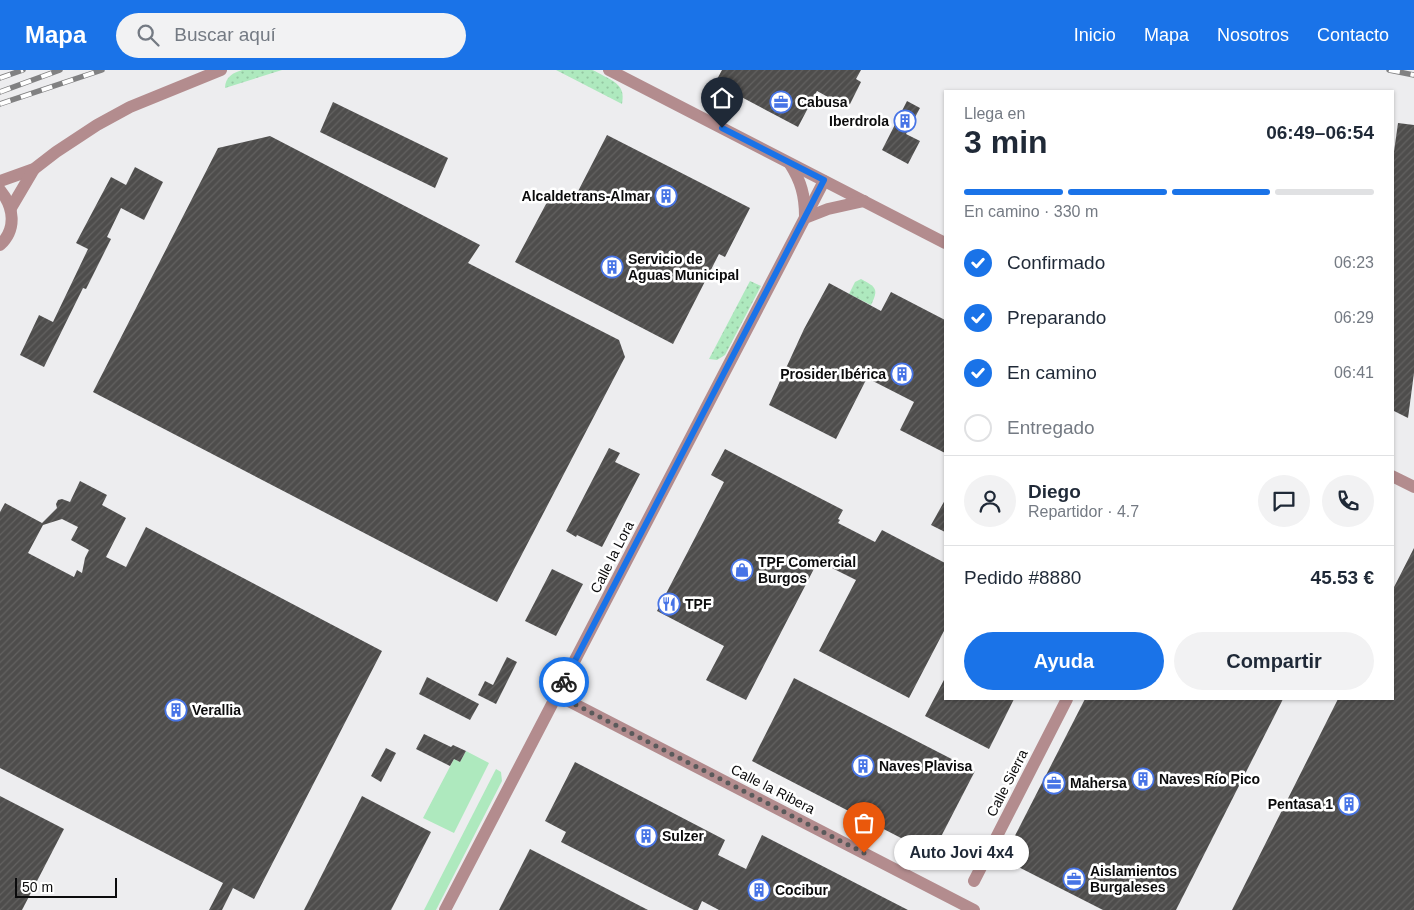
<!DOCTYPE html>
<html lang="es">
<meta charset="utf-8">
<style>
:root{--surface:#fff;--page:#f2f2f3;--text:#1f2937;--muted:#747a83;--line:#e0e1e3;--accent:#1a73e8}
body{margin:0;font-family:Helvetica,sans-serif;background:var(--page);color:var(--text);height:100vh;display:flex;flex-direction:column;font-size:19px;white-space:nowrap}
*{box-sizing:border-box;margin:0}
p{font-size:16px;color:var(--muted)}
.icon{flex:none;width:28px;height:28px;fill:none;stroke:currentColor;stroke-width:2;stroke-linecap:round;stroke-linejoin:round}
.map{position:relative;flex:1;overflow:hidden}
.details{position:absolute;left:944px;top:20px;width:450px;height:610px;display:flex;flex-direction:column;background:var(--surface);border-radius:0px;box-shadow:0 1px 4px #0004}
.details>*{flex:none}
.scale{position:absolute;left:15px;bottom:12px;width:102px;box-sizing:border-box;padding-left:5px;border:2px solid #0b0b0c;border-top:0;font-size:14px;line-height:18px;white-space:nowrap;color:#0b0b0c;-webkit-text-stroke:4px #fff;paint-order:stroke}
.pin{position:absolute;display:grid;place-items:center;width:42px;height:42px;color:#fff;margin:-51px -21px;border-radius:50% 50% 50% 0;rotate:-45deg;box-shadow:0 0 5px #0007}
.pin .icon{rotate:45deg}
.courier{position:absolute;display:grid;place-items:center;width:50px;height:50px;margin:-25px;border:4px solid #1a73e8;border-radius:50%;background:#fff;color:#222;box-shadow:0 1px 6px #0007}
.bubble{position:absolute;height:35px;border-radius:18px;background:var(--surface);box-shadow:0 1px 4px #0004;font-size:16px;font-weight:700;line-height:35px;text-align:center}
.headline em{font-style:normal;font-weight:700}
.headline div{display:flex;flex-direction:column-reverse}
.headline{display:flex;align-items:center;justify-content:space-between;height:85px;padding:0 20px}
h1{font-size:32px;font-weight:700;line-height:38px}
.bar{display:grid;grid-template-columns:repeat(4,1fr);gap:8px 5px;align-content:center;height:60px;padding:0 20px}
.bar i{height:6px;border-radius:4px;background:var(--line)}
.bar .on{background:var(--accent)}
.bar p{grid-column:span 4}
.line{display:flex;align-items:center;gap:12px;padding:0 20px;border-top:1px solid var(--line)}
.line div{flex:1}
.round{display:grid;place-items:center;flex:none;width:52px;height:52px;border-radius:26px;background:var(--page)}
ol{padding:0 20px;list-style:none}
li{display:flex;align-items:center;gap:15px;height:55px}
li p{margin-inline-start:auto}
li .icon{padding:5px;border-radius:50%;background:var(--accent);color:#fff;stroke-width:4}
li:last-child{color:var(--muted)}
li i{width:28px;height:28px;border:2px solid var(--line);border-radius:50%}
.cta{display:flex;gap:10px;margin-top:auto;padding:10px 20px}
.cta a{flex:1;height:58px;border-radius:30px;background:var(--accent);color:#fff;font-size:20px;font-weight:700;line-height:58px;text-align:center}
.cta a+a{background:var(--page);color:var(--text)}
header{display:flex;align-items:center;gap:30px;box-sizing:border-box;height:70px;padding:0 25px;background:var(--accent);color:#fff}
header strong{font-size:24px}
nav{display:flex;gap:28px;margin-inline-start:auto;font-size:18px}
.search{width:350px;height:45px;background:var(--page);display:flex;align-items:center;gap:12px;box-sizing:border-box;padding:0 18px;border-radius:28px;color:var(--muted);font-size:19px}
.map>svg:first-child{display:block}
.green{fill:#aee9be}
.garden{fill:url(#garden-dots)}
.building{fill:url(#building-hatch);fill-rule:evenodd}
.lines{fill:none;stroke-linecap:round;stroke-linejoin:round}
.minor{stroke:#b38c8e;stroke-width:12}
.rail-casing{stroke:#818182;stroke-width:5.5}
.rail{stroke:#fff;stroke-width:4;stroke-dasharray:11;stroke-linecap:butt}
.done{stroke:#5a5a5b;stroke-width:5;stroke-dasharray:0 9}
.route{stroke:#1a73e8;stroke-width:6}
.labels{text-anchor:middle;stroke-width:5;stroke-linejoin:round;paint-order:stroke}
.poi-label{font-size:14px;font-weight:bold;fill:#0b0b0c;stroke:#fff;text-anchor:start}
.street-label{font-size:14px;fill:#0b0b0c;stroke:#fff}
</style>
<header>
<strong>Mapa</strong>
<div class="search"><svg class="icon" aria-label="search" viewBox="0 0 24 24"><circle cx="10" cy="10" r="6"/><path d="M15 15l6 6"/></svg>Buscar aquí</div>
<nav><a>Inicio</a><a>Mapa</a><a>Nosotros</a><a>Contacto</a></nav>
</header>
<div class="map">
<svg width="1414" height="840" viewBox="0 0 1414 840">
<defs>
<pattern id="garden-dots" width="8" height="8" patternUnits="userSpaceOnUse" patternTransform="scale(1.25)"><rect width="8" height="8" fill="#aee9be"/><path d="M2 2h.1M6 6h.1" fill="none" stroke="#94c6a2" stroke-width="1.8" stroke-linecap="round"/></pattern>
<pattern id="building-hatch" width="6" height="6" patternUnits="userSpaceOnUse" patternTransform="scale(1.25)"><rect width="6" height="6" fill="#4e4d4c"/><path d="M-1 1l2-2M0 6l6-6M5 7l2-2" fill="none" stroke="#636261"/></pattern>
</defs>
<rect width="100%" height="100%" fill="#ededef"/>
<g class="green">
<path d="M466,681L489,693L454,763L423,748L454,689L460,692Z"/>
<path d="M496,699L501,702L502,711L436,840H424Z"/>
</g>
<g class="garden">
<path d="M242,0H282L225,18C225,7 233,3 242,0Z"/>
<path d="M556,0C567,0 581,0 592,0C596,1 602,5 606,7C619,14 625,19 622,34Z"/>
<path d="M861,209C876,217 879,219 871,235L849,224L855,212Z"/>
<path d="M750,211L761,216L725,285L717,290L709,289Z"/>
</g>
<g class="building">
<path d="M722,0H861L856,9L861,12L848,38L817,21L798,57L715,13Z"/>
<path d="M907,31L920,38L906,64L920,71L908,94L882,80Z"/>
<path d="M333,32L448,88L435,118L320,62Z"/>
<path d="M1398,53L1414,55V303L1408,348L1392,340V96Z"/>
<path d="M607,65L750,138L725,187L719,184L673,274L515,192L553,121L573,131Z"/>
<path d="M270,66L480,175L468,193L619,270L625,287L497,532L93,322L218,78Z"/>
<path d="M135,97L163,112L144,150L121,138L107,167L111,169L86,219L83,218L44,297L20,285L39,245L53,252L88,179L76,173L111,107L126,115Z"/>
<path d="M829,213L881,241L891,222L945,250V383L900,360L914,332L867,308L836,369L769,335L804,259Z"/>
<path d="M609,378L620,383L615,392L640,404L602,477L577,465L576,467L566,461Z"/>
<path d="M725,379L843,440L838,449L840,450L838,453L875,472L882,460L945,493V559L909,628L819,581L856,510L818,491L746,630L706,610L724,576L657,541L724,412L711,405Z"/>
<path d="M80,411L107,425L102,435L126,448L106,487L126,497L146,457L382,581L254,829L233,818L222,840H209L223,813L0,698V442L5,433L42,453L57,438L56,434L58,430L62,429L70,432ZM62,449L78,457L71,470L89,480L85,488L82,503L77,500L74,507L28,483L43,455Z"/>
<path d="M945,430V462L931,455Z"/>
<path d="M1414,478V840H1232L1338,629H1392V521Z"/>
<path d="M552,499L583,514L556,566L525,551Z"/>
<path d="M507,587L517,592L496,634L478,625L485,611L493,615Z"/>
<path d="M427,607L479,634L470,650L419,624Z"/>
<path d="M794,608L975,701L932,784L752,691Z"/>
<path d="M945,608V629H1014L989,679L925,646Z"/>
<path d="M1085,629H1283L1176,840H1103L1003,789Z"/>
<path d="M424,664L451,677L453,675L466,681L460,692L454,689L450,696L416,679Z"/>
<path d="M386,678L396,683L381,712L371,706Z"/>
<path d="M575,692L725,770L718,785L746,799L762,765L908,840H719L702,831L698,840H694L561,772L566,762L545,751Z"/>
<path d="M0,726L64,759L22,840H0Z"/>
<path d="M362,726L431,762L391,840H304Z"/>
<path d="M530,779L648,840H499Z"/>
</g>
<g class="lines">
<g class="minor">
<path d="M609,0L945,173"/>
<path d="M790,94C801,111 805,126 805,146"/>
<path d="M0,111L34,99L56,82L97,55L130,37L221,0"/>
<path d="M0,120C14,137 17,159 0,175"/>
<path d="M11,138L34,99"/>
<path d="M805,148L828,139L864,131"/>
<path d="M1392,406L1414,417"/>
<path d="M557,625L974,840"/>
<path d="M974,811L1067,629"/>
<path d="M445,840L824,111"/>
</g>
<g class="rail-casing">
<g id="rail">
<path d="M1389,0L1414,5"/>
<path d="M0,8L23,0"/>
<path d="M0,22L60,0"/>
<path d="M0,34L102,0"/>
</g>
</g>
<use href="#rail" class="rail"/>
</g>
<g class="lines">
<path class="done" d="M564,612L557,625L864,783"/>
<path class="route" d="M564,612L824,110L722,58"/>
</g>
<defs>
<g id="office-ring" transform="scale(1.125)"><circle r="9.5" fill="#fff" stroke="#4774e6" stroke-width="1.5"/><path d="M-6-3h4V-5.5h4V-3h4V5H-6ZM-1-4.5V-3h2v-1.5ZM-6 0V1H6V0Z" fill="#4774e6"/></g>
<g id="building-ring" transform="scale(1.125)"><circle r="9.5" fill="#fff" stroke="#4774e6" stroke-width="1.5"/><path d="M-4-6H4V6H1V3H-1V6H-4ZM-2.5-4.3h1.7v1.8h-1.7ZM.8-4.3h1.7v1.8H.8ZM-2.5-1h1.7V.8h-1.7ZM.8-1h1.7V.8H.8Z" fill="#4774e6"/></g>
<g id="shop-ring" transform="scale(1.125)"><circle r="9.5" fill="#fff" stroke="#4774e6" stroke-width="1.5"/><path d="M-5-2.5h2.3a2.7 3.5 0 0 1 5.4 0H5L5.5 6h-11ZM-1.5-2.5h3a1.5 2.3 0 0 0-3 0Z" fill="#4774e6"/></g>
<g id="restaurant-ring" transform="scale(1.125)"><circle r="9.5" fill="#fff" stroke="#4774e6" stroke-width="1.5"/><path d="M-5-6h1v4h1v-4h1v4h1v-4h1v5L-1.5 .5V6h-2V.5L-5-1ZM5-6V6H3V1.5H1.5Q1.5-4 5-6Z" fill="#4774e6"/></g>
</defs>
<g fill-rule="evenodd">
<use href="#office-ring" x="781" y="32"/>
<use href="#building-ring" x="905" y="51"/>
<use href="#building-ring" x="666" y="126"/>
<use href="#building-ring" x="612" y="197"/>
<use href="#building-ring" x="902" y="304"/>
<use href="#shop-ring" x="742" y="500"/>
<use href="#restaurant-ring" x="669" y="534"/>
<use href="#building-ring" x="176" y="640"/>
<use href="#building-ring" x="863" y="696"/>
<use href="#building-ring" x="1143" y="709"/>
<use href="#office-ring" x="1054" y="713"/>
<use href="#building-ring" x="1349" y="734"/>
<use href="#building-ring" x="646" y="766"/>
<use href="#office-ring" x="1074" y="809"/>
<use href="#building-ring" x="759" y="820"/>
</g>
<g class="labels">
<g class="poi-label">
<text x="797" y="37">Cabusa</text>
<text x="889" y="56" text-anchor="end">Iberdrola</text>
<text x="650" y="131" text-anchor="end">Alcaldetrans-Almar</text>
<text x="628" y="194">Servicio de<tspan x="628" dy="16">Aguas Municipal</tspan></text>
<text x="886" y="309" text-anchor="end">Prosider Ibérica</text>
<text x="758" y="497">TPF Comercial<tspan x="758" dy="16">Burgos</tspan></text>
<text x="685" y="539">TPF</text>
<text x="192" y="645">Verallia</text>
<text x="879" y="701">Naves Plavisa</text>
<text x="1159" y="714">Naves Río Pico</text>
<text x="1070" y="718">Mahersa</text>
<text x="1333" y="739" text-anchor="end">Pentasa 1</text>
<text x="662" y="771">Sulzer</text>
<text x="1090" y="806">Aislamientos<tspan x="1090" dy="16">Burgaleses</tspan></text>
<text x="775" y="825">Cocibur</text>
</g>
<g class="street-label">
<text transform="translate(612 487) rotate(-63)" y="5">Calle la Lora</text>
<text transform="translate(1007 713) rotate(-63)" y="5">Calle Sierra</text>
<text transform="translate(773 719) rotate(27)" y="5">Calle la Ribera</text>
</g>
</g>
</svg>
<div class="scale">50 m</div>
<div class="pin" style="left:864px;top:783px;background:#ea580c"><svg class="icon" aria-label="bag" viewBox="0 0 24 24"><path d="M5 8h14l-1 12H6zM9 8a3 3 0 0 1 6 0"/></svg></div>
<div class="pin" style="left:722px;top:58px;background:#1f2937"><svg class="icon" aria-label="home" viewBox="0 0 24 24"><path d="M3 11l9-7 9 7M6 9v11h12V9"/></svg></div>
<div class="courier" style="left:564px;top:612px"><svg class="icon" aria-label="bike" viewBox="0 0 24 24"><circle cx="6" cy="16" r="4"/><circle cx="18" cy="16" r="4"/><path d="M6 16l4-8h5l3 8M10 8l3 8H6M13 5h3"/></svg></div>
<div class="bubble" style="left:894px;top:765px;width:135px">Auto Jovi 4x4</div>
<section class="details">
<div class="headline"><div><h1>3 min</h1><p>Llega en</p></div><em>06:49–06:54</em></div>
<div class="bar"><i class="on"></i><i class="on"></i><i class="on"></i><i></i><p>En camino · 330 m</p></div>
<ol>
<li><svg class="icon" aria-label="check" viewBox="0 0 24 24"><path d="M5 12l5 5 9-10"/></svg>Confirmado<p>06:23</p></li>
<li><svg class="icon" aria-label="check" viewBox="0 0 24 24"><path d="M5 12l5 5 9-10"/></svg>Preparando<p>06:29</p></li>
<li><svg class="icon" aria-label="check" viewBox="0 0 24 24"><path d="M5 12l5 5 9-10"/></svg>En camino<p>06:41</p></li>
<li><i></i>Entregado</li>
</ol>
<div class="line" style="height:90px"><a class="round"><svg class="icon" aria-label="person" viewBox="0 0 24 24"><circle cx="12" cy="8" r="4"/><path d="M4 21q1-7 8-7t8 7"/></svg></a><div><b>Diego</b><p>Repartidor · 4.7</p></div><a class="round"><svg class="icon" aria-label="chat" viewBox="0 0 24 24"><path d="M4 5h16v11H9l-5 4z"/></svg></a><a class="round"><svg class="icon" aria-label="phone" viewBox="0 0 24 24"><path d="M5 4h4l2 5-3 2q2 4 5 5l2-3 5 2v4C11 20 4 13 5 4z"/></svg></a></div>
<div class="line" style="height:65px"><div>Pedido #8880</div><b>45.53 €</b></div>
<div class="cta"><a>Ayuda</a><a>Compartir</a></div>
</section>
</div>
